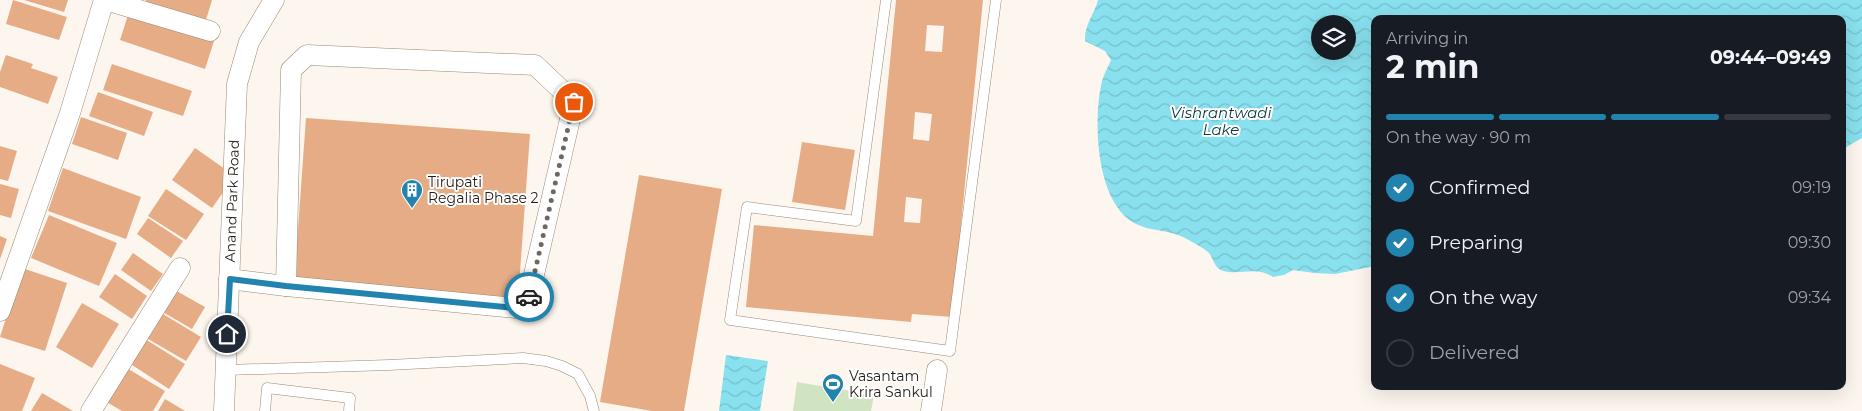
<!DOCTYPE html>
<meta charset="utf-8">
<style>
:root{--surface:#171b24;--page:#242831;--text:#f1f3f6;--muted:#9ea1a6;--line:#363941;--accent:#2183ae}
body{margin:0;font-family:Montserrat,sans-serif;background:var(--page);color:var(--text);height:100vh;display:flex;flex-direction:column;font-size:19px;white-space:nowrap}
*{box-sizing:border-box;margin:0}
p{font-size:16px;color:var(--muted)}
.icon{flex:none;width:28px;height:28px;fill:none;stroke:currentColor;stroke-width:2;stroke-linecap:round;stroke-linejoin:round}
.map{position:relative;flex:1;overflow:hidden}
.drawer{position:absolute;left:1371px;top:15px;width:475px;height:375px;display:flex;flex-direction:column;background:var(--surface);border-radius:10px;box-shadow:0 5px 20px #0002}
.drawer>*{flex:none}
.buttons{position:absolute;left:1311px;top:15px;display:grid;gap:10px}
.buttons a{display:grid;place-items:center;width:45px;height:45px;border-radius:50%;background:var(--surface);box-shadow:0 5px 20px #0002;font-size:25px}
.pin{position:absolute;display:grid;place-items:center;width:42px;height:42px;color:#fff;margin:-21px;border:2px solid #fff;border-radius:50%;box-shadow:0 1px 5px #0007}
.courier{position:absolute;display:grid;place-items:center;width:50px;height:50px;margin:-25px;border:4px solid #2183ae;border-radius:50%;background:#fff;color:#222;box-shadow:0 1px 6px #0007}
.head em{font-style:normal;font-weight:700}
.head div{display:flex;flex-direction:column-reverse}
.head{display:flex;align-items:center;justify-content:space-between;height:85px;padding:0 15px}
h1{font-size:32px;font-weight:700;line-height:38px}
.bar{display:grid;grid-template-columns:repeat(4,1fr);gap:8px 5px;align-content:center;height:60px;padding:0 15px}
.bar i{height:6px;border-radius:4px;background:var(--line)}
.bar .selected{background:var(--accent)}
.bar p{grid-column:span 4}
ol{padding:0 15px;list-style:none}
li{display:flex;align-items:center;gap:15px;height:55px}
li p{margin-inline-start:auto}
li .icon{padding:5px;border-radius:50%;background:var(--accent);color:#fff;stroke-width:4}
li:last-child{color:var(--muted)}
li i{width:28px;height:28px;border:2px solid var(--line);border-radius:50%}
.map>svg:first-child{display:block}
.garden{fill:#d0e4c1}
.water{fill:url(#water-waves);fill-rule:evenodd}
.building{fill:#e6ac86;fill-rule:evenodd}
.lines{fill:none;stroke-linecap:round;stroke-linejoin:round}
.service-casing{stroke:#988975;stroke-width:11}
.minor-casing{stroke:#988975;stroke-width:21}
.service{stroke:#fff;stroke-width:10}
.minor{stroke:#fff;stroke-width:20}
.done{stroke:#6f6860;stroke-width:5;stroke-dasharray:0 9}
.route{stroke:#2183ae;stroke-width:6}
.labels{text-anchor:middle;stroke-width:4;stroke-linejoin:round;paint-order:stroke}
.poi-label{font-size:14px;fill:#221c14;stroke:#fff;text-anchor:start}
.street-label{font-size:14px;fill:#221c14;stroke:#fff}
.water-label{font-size:15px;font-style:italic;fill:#0d373d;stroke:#fff}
</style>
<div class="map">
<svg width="1862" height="411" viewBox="0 0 1862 411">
<defs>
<pattern id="water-waves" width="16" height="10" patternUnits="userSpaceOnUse" patternTransform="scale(1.25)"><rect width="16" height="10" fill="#89e0ee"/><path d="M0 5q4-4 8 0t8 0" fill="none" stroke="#76c0cb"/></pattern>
</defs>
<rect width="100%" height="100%" fill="#fdf6ee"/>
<path class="garden" d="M797,382L874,395L871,411H793Z"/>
<g class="water">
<path d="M1098,0H1862V138L1843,149L1842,19H1375V266L1335,274L1314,273L1293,270L1284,275L1273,277C1254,265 1238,277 1221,270C1214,267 1213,257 1208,252C1202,247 1192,242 1185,238C1169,229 1150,232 1134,223C1095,201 1093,119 1102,81C1104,74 1108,67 1111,60L1105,51L1085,41C1084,25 1094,15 1098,0ZM1320,24H1348V51H1320Z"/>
<path d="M726,355L768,361L760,411H719Z"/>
</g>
<g class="building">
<path d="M13,0L67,17L59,40L6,24Z"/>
<path d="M24,0H68L64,12Z"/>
<path d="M146,0H212L205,23L145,4Z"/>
<path d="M896,0H983L952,317L912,314L911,322L746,307L754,225L873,236ZM927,25L944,26L942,52L925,51ZM915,112L932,114L929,141L913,139ZM906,197L922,199L920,223L904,222Z"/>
<path d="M129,12L214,41L205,69L120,40Z"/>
<path d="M6,55L33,64L31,68L58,77L48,104L0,87V72Z"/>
<path d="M112,64L192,91L183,116L103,90Z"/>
<path d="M98,92L153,112L144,136L89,116Z"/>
<path d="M81,117L127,133L118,160L72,144Z"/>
<path d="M306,118L530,134L518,300L294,284Z"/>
<path d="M802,142L855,150L845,210L792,202Z"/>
<path d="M0,146L17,151L8,181L0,179Z"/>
<path d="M195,148L225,169L224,191L212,208L172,180Z"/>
<path d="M63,168L141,197L126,239L48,211Z"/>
<path d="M639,175L722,189L684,411H652L600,402Z"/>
<path d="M0,184L19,189L11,218L0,215Z"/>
<path d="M166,189L204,214L186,240L148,216Z"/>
<path d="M49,215L117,243L99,286L31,258Z"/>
<path d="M148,218L183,241L171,258L137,234Z"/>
<path d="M0,236L7,239L0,259Z"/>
<path d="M133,253L163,274L151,291L121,270Z"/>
<path d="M22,268L67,283L45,351L0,337Z"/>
<path d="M115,274L147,296L132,319L99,297Z"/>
<path d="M173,289L205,307L192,329L161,311Z"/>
<path d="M82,303L119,324L92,368L56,347Z"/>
<path d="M158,311L201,337L186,361L143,336Z"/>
<path d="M145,339L185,364L169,389L129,363Z"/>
<path d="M0,364L35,378L22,411H0Z"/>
<path d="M125,367L165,391L153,411H122L105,401Z"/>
<path d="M42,393L73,411H31Z"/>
<path d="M165,399L185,411H158Z"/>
</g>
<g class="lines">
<g class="service-casing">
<g id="service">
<path d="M886,0L856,221L747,207L730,320L950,351L996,0"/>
<path d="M226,370L389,365L523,358L546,361L562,366L578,374L590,396L594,411"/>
<path d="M265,411L267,388L350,398L349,411"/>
</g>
</g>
<g class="minor-casing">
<g id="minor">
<path d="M105,0L210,31"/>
<path d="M307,55L535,65L574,102L526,309L286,286L291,70Z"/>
<path d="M229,279L286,286"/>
<path d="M0,311L70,113L104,0"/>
<path d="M91,411L180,268"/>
<path d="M224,411L237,84L249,42L274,0"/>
<path d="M931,411L937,370"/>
</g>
</g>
<use href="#service" class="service"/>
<use href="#minor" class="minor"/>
</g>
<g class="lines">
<path class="done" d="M529,297L574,102"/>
<path class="route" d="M227,334L230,279L286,286L526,309L529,297"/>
</g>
<defs>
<g id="building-pin" transform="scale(1.125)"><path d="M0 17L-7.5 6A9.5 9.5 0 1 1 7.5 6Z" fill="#2183ae" stroke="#fff"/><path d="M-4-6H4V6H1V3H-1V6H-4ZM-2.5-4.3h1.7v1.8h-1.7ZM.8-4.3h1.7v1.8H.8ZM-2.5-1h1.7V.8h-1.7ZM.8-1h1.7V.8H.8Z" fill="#fff"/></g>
<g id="stadium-pin" transform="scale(1.125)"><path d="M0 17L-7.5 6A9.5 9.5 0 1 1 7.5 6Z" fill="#2183ae" stroke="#fff"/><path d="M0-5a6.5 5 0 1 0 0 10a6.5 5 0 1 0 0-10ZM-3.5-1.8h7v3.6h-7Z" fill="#fff"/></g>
</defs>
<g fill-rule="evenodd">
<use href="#building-pin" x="412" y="190"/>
<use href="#stadium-pin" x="833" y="384"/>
</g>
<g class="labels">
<g class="poi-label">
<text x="428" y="187">Tirupati<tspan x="428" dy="16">Regalia Phase 2</tspan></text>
<text x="849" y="381">Vasantam<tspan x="849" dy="16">Krira Sankul</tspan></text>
</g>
<g class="street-label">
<text transform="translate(232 201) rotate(-88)" y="5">Anand Park Road</text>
</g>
<g class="water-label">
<text x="1221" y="118">Vishrantwadi<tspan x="1221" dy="17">Lake</tspan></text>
</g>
</g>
</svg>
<div class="buttons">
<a><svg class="icon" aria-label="layers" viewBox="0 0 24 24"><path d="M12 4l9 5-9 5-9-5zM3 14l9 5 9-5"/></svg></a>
</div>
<div class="pin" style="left:574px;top:102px;background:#ea580c"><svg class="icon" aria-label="bag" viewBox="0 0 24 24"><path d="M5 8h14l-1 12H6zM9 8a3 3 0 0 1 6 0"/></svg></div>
<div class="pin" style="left:227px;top:334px;background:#1f2937"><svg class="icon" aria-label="home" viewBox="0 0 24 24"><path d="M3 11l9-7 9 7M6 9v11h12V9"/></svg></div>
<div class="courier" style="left:529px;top:297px"><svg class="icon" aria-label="car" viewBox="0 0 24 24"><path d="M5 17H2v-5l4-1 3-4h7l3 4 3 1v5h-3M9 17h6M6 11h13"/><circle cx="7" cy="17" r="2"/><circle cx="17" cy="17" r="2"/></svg></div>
<section class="drawer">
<div class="head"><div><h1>2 min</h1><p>Arriving in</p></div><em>09:44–09:49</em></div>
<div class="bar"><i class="selected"></i><i class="selected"></i><i class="selected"></i><i></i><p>On the way · 90 m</p></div>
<ol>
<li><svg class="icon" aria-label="check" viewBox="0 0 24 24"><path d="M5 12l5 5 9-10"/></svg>Confirmed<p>09:19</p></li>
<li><svg class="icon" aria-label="check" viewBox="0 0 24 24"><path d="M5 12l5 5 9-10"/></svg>Preparing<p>09:30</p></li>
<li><svg class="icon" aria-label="check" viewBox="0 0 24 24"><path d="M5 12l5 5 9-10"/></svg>On the way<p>09:34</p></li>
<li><i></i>Delivered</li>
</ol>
</section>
</div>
